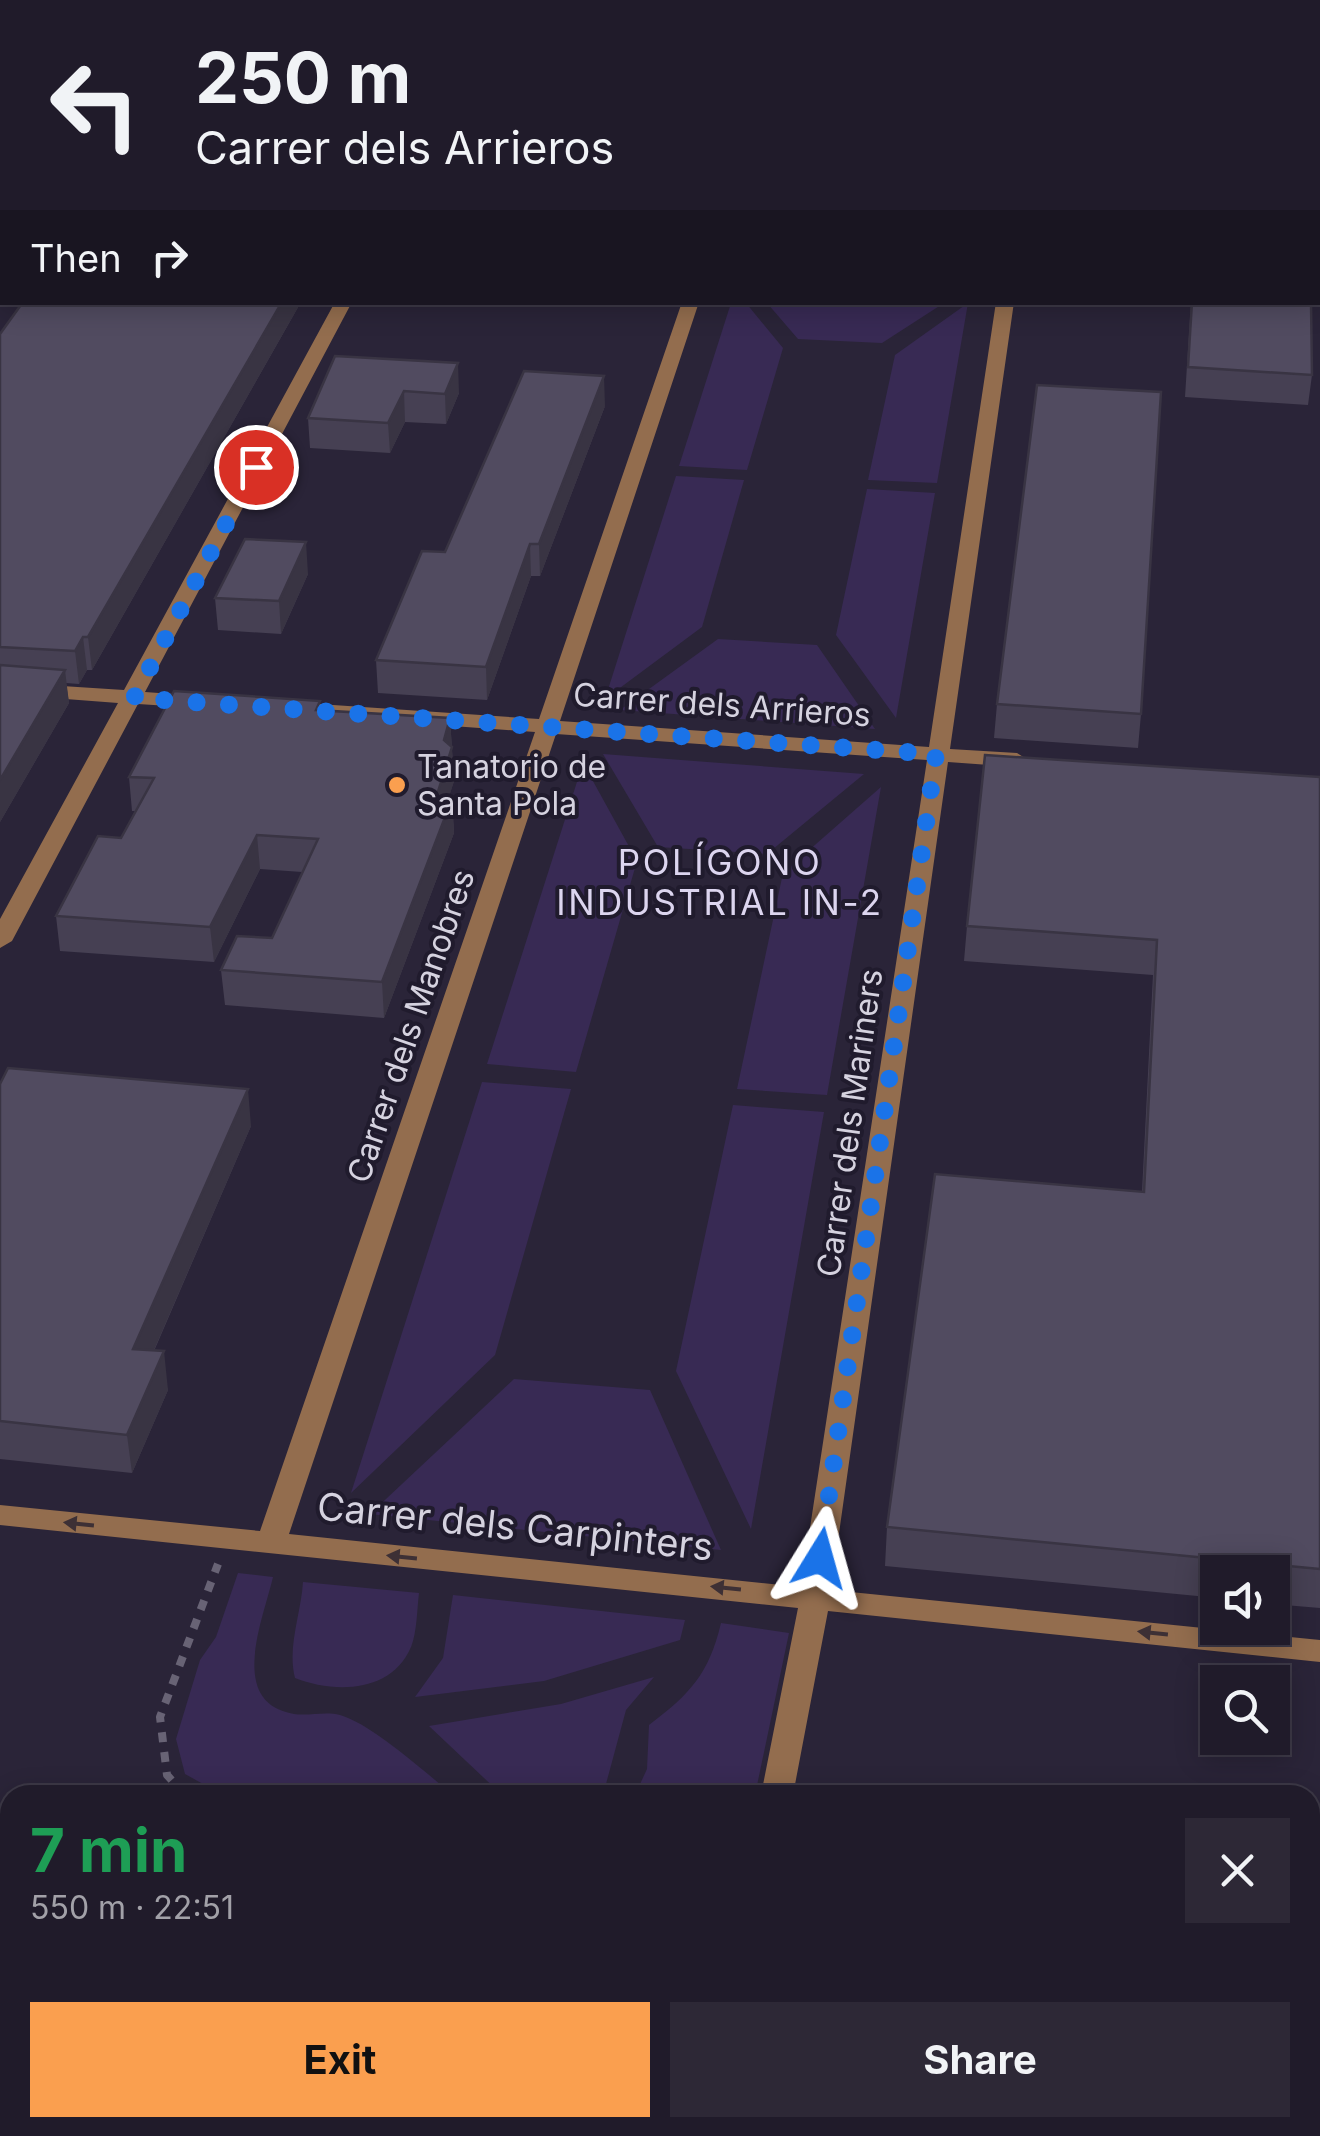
<!DOCTYPE html>
<html lang="en">
<head>
<meta charset="utf-8">
<style>
  body { margin:0; font-family:Inter,sans-serif; background:#2d2836; color:#f1f3f6; height:100vh; display:flex; flex-direction:column; font-size:38px; white-space:nowrap }
  * { box-sizing:border-box; margin:0 }
  p { font-size:32px; color:#a2a1a8 }
  .icon { flex:none; width:55px; height:55px; fill:none; stroke:currentColor; stroke-width:2; stroke-linecap:round; stroke-linejoin:round }
  .map { position:relative; flex:1; overflow:hidden }
  .panel { position:absolute; left:0px; top:1785px; width:1320px; height:352px; display:flex; flex-direction:column; background:#201b2a; border-radius:30px 30px 0 0; box-shadow:0 5px 25px #0003,0 0 0 2px #3d3947 }
  .panel>* { flex:none }
  .guide { position:absolute; left:0px; top:0px; width:1320px; height:305px; box-shadow:0 5px 25px #0003,0 0 0 2px #3d3947; background:#201b2a; color:#f1f3f6; overflow:hidden }
  .fabs { position:absolute; left:1200px; top:1555px; display:grid; gap:20px }
  .fabs a { display:grid; place-items:center; width:90px; height:90px; border-radius:0px; background:#201b2a; box-shadow:0 5px 25px #0003,0 0 0 2px #3d3947; font-size:50px }
  .pin { position:absolute; display:grid; place-items:center; width:85px; height:85px; color:#fff; margin:-42px; border:5px solid #fff; border-radius:50%; box-shadow:0 2px 10px #0007 }
  .me { position:absolute; width:110px; margin:-55px; rotate:8deg; stroke-linejoin:round; filter:drop-shadow(0 0 8px #0008) }
  .turn { display:flex; align-items:center; gap:35px; height:210px; padding:0 30px; font-size:45px }
  .turn .icon { width:130px; height:130px; stroke-width:2.5 }
  .turn b { display:block; font-size:70px; line-height:85px }
  .then { display:flex; align-items:center; height:95px; padding:0 30px; background:#0003; gap:20px; font-size:38px }
  .round { display:grid; place-items:center; flex:none; width:105px; height:105px; border-radius:0px; background:#2d2836 }
  .headline { display:flex; align-items:center; justify-content:space-between; height:170px; padding:0 30px }
  h1 { font-size:60px; font-weight:700; line-height:75px; color:#1e9e55 }
  .primary-button { display:flex; gap:20px; margin-top:auto; padding:20px 30px }
  .primary-button a { flex:1; height:115px; border-radius:0px; background:#fa9f4f; color:#111; font-size:40px; font-weight:700; line-height:115px; text-align:center }
  .primary-button a+a { background:#2d2836; color:#f1f3f6 }
  .map>svg:first-child { display:block }
  .green { fill:#382a54 }
  .lines { fill:none; stroke-linecap:round; stroke-linejoin:round }
  .path { stroke:#686375; stroke-width:8; stroke-dasharray:10 10; stroke-linecap:butt }
  .minor { fill:#936d4e; fill-rule:evenodd }
  .wall { fill:#464053 }
  .shaded-wall { fill:#393443 }
  .building { fill:#514b60; stroke:#393443; stroke-width:2.5 }
  .oneway { fill:#3d3035 }
  .route { stroke:#1a73e8; stroke-width:18; stroke-dasharray:0 32.4 }
  .poi-dot { fill:#fa9f4f; stroke:#201b2d; stroke-width:4 }
  .labels { text-anchor:middle; stroke-width:8; stroke-linejoin:round; paint-order:stroke }
  .street-label { font-size:32px; fill:#d5d2df; stroke:#201b2d }
  .poi-label { font-size:32px; fill:#d5d2df; stroke:#201b2d; text-anchor:start }
  .neighbourhood-label { font-size:35px; letter-spacing:2.5px; fill:#dcd5ef; stroke:#201b2d }
  .near-street-label { font-size:38px; fill:#d5d2df; stroke:#201b2d }
</style>
</head>
<body>
<div class="map">
<svg width="1320" height="2136" viewBox="0 0 1320 2136">
  <rect width="100%" height="100%" fill="#2a2438"/>
  <path class="green" d="M731,303H746L783,348L747,470L679,466Z
    M767,303H944L882,343L798,339Z
    M968,303L937,483L868,480L895,355Z
    M676,476L744,480L702,627L605,699Z
    M867,489L935,493L896,718L836,635Z
    M718,639L817,645L875,729L620,710Z
    M603,754L864,774L767,854L658,847Z
    M583,763L637,861L576,1072L487,1064Z
    M881,787L827,1095L737,1089L783,873Z
    M482,1082L571,1089L495,1355L351,1493Z
    M733,1105L824,1112L751,1529L676,1371Z
    M514,1379L650,1390L721,1550L370,1514Z
    M238,1573L273,1577C263,1620 227,1703 294,1714C309,1716 326,1711 340,1715C372,1724 426,1773 453,1795H223L185,1774L176,1739L200,1660L216,1637Z
    M303,1582L419,1593C417,1609 417,1632 411,1647C391,1694 333,1693 295,1678C287,1647 301,1614 303,1582Z
    M453,1595L685,1620L680,1640L544,1681L415,1697L443,1658Z
    M721,1623L789,1633L755,1795H635L647,1769L649,1725C690,1694 709,1674 721,1623Z
    M654,1677L626,1710L606,1784L593,1795H502L429,1726L561,1704Z"/>
  <g class="lines">
    <path class="path" d="M185,1795L167,1775L160,1717L218,1564"/>
    <path class="minor" d="M81,0H95V2H81Z
      M0,216H2V226H0Z
      M1318,292H1320V302H1318Z
      M335,302H352L145,692L200,696L211,702L200,708L138,704L12,941L0,948V919L118,703L0,694V682L124,690Z
      M682,302H699L560,721L929,747L996,302H1014L950,749L1017,753L1028,760L1017,767L948,762L831,1590L1320,1640V1662L828,1611L793,1795H761L798,1608L0,1525V1505L260,1531L535,732L289,714L278,708L289,702L539,719ZM556,734L927,760L801,1587L289,1534Z
      M956,2128H999L1003,2136H960Z"/>
  </g>
  <path class="wall" d="M301,302L92,670H87L79,684L66,683L69,703L0,822V334Z
    M1191,302L1312,375L1308,405L1185,397Z
    M335,356L459,393L446,424L405,422L390,453L310,448L308,418Z
    M605,406L540,576H531L487,700L378,693L376,660Z
    M308,574L281,634L218,630L215,598Z
    M997,704L1141,714L1138,748L994,738Z
    M321,710L450,718L454,781L448,799H452L454,833L384,1018L225,1005L221,970L272,938L302,872L260,869L214,962L60,951L56,916L121,838L135,811H132L129,777Z
    M1320,777V1608L1272,1604V1572H1218V1598L885,1566L887,1527L1142,1192L1153,975L964,961L967,926Z
    M0,1084L251,1126L154,1351L168,1390L132,1473L0,1459Z"/>
  <path class="shaded-wall" d="M282,302H301L92,670L88,637Z
    M458,363L459,393L446,424L445,394Z
    M604,376L605,406L540,576L539,544Z
    M404,391L405,422L390,453L388,423Z
    M306,542L308,574L281,634L279,601Z
    M530,544L531,576L487,700L486,667Z
    M83,637L87,670L79,684L75,651Z
    M65,670L69,703L0,822V780Z
    M450,718L454,781L438,832L436,798L444,740Z
    M452,799L454,833L384,1018L382,982Z
    M257,835L260,869L214,962L210,927Z
    M248,1089L251,1126L138,1387L133,1349Z
    M164,1351L168,1390L132,1473L127,1435Z"/>
  <path class="building" d="M23,302H282L88,637H83L75,651L0,647V334Z
    M1192,302H1311L1312,375L1188,367Z
    M335,356L458,363L445,394L404,391L388,423L308,418Z
    M524,371L604,376L539,544H530L486,667L376,660L422,551L445,552Z
    M1037,385L1161,392L1141,714L997,704Z
    M245,539L306,542L279,601L215,598Z
    M0,665L65,670L0,780Z
    M174,691L320,701L316,710L450,718L444,740L452,747L436,798L452,799L382,982L221,970L237,936L272,938L318,839L257,835L210,927L56,916L98,836L121,838L154,778L129,777Z
    M985,755L1320,777V1569L887,1527L935,1174L1144,1192L1157,940L967,926Z
    M8,1068L248,1089L133,1349L164,1351L127,1435L0,1421V1084Z"/>
  <defs><path id="oneway-solid" d="M-6-.8H1V-3.2L6.5 0L1 3.2V.8H-6Z" transform="scale(2.5)"/></defs>
  <g class="oneway">
    <use href="#oneway-solid" transform="translate(79 1524) rotate(-174)"/>
    <use href="#oneway-solid" transform="translate(402 1557) rotate(-174)"/>
    <use href="#oneway-solid" transform="translate(726 1588) rotate(-174)"/>
    <use href="#oneway-solid" transform="translate(1153 1633) rotate(-174)"/>
  </g>
  <g class="lines">
    <path class="route" d="M256,467L134,698L936,754L820,1558"/>
  </g>
  <circle class="poi-dot" cx="397" cy="785" r="10"/>
  <g class="labels">
    <g class="street-label">
      <text transform="translate(722 705) rotate(4)" y="11">Carrer dels Arrieros</text>
      <text transform="translate(411 1026) rotate(-71)" y="11">Carrer dels Manobres</text>
      <text transform="translate(850 1123) rotate(-82)" y="11">Carrer dels Mariners</text>
    </g>
    <g class="poi-label">
      <text x="417" y="778">Tanatorio de<tspan x="417" dy="37">Santa Pola</tspan></text>
    </g>
    <g class="neighbourhood-label">
      <text x="720" y="875">POLÍGONO<tspan x="720" dy="40">INDUSTRIAL IN-2</tspan></text>
    </g>
    <g class="near-street-label">
      <text transform="translate(515 1527) rotate(6)" y="13">Carrer dels Carpinters</text>
    </g>
  </g>
</svg>
<div class="fabs">
<a><svg class="icon" aria-label="sound" viewBox="0 0 24 24"><path d="M4 9h4l5-4v14l-5-4H4zM17 9q2 3 0 6"/></svg></a>
<a><svg class="icon" aria-label="search" viewBox="0 0 24 24"><circle cx="10" cy="10" r="6"/><path d="M15 15l6 6"/></svg></a>
</div>
<div class="pin" style="left:256px;top:467px;background:#d93025"><svg class="icon" aria-label="arrive" viewBox="0 0 24 24"><path d="M6 21V4h12l-3 4 3 4H6"/></svg></div>
<svg class="me" style="left:820px;top:1558px" viewBox="-20 -20 40 40"><path d="M0-17L14 15 0 8-14 15z" fill="#1a73e8" stroke="#fff" stroke-width="4"/></svg>
<div class="guide">
<div class="turn"><svg class="icon" aria-label="left" viewBox="0 0 24 24"><path d="M17 20v-9H6M10 6l-5 5 5 5"/></svg><div><b>250 m</b>Carrer dels Arrieros</div></div>
<div class="then">Then<svg class="icon" aria-label="right" viewBox="0 0 24 24"><path d="M7 20v-9h11M14 6l5 5-5 5"/></svg></div>
</div>
<section class="panel">
<div class="headline"><div><h1>7 min</h1><p>550 m · 22:51</p></div><a class="round"><svg class="icon" aria-label="close" viewBox="0 0 24 24"><path d="M6 6l12 12M18 6L6 18"/></svg></a></div>
<div class="primary-button"><a>Exit</a><a>Share</a></div>
</section>
</div>
</body>
</html>
